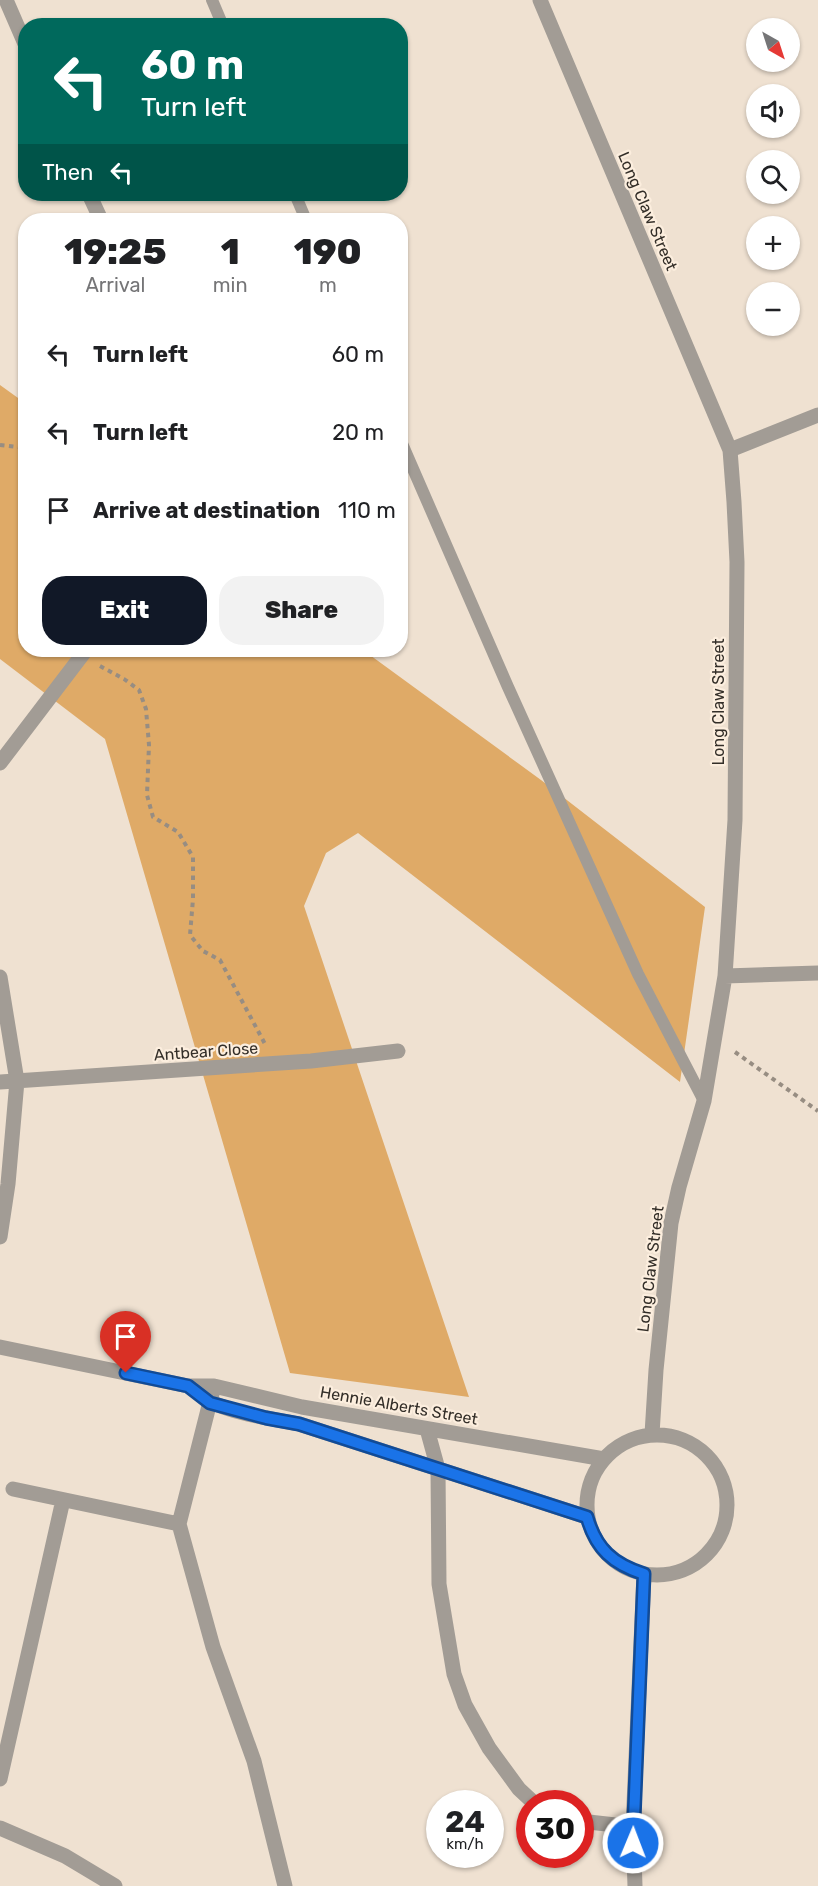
<!DOCTYPE html>
<html lang="en">
<head>
<meta charset="utf-8">
<style>
  body { margin:0; font-family:Rubik,sans-serif; background:#f2f2f2; color:#202124; height:100vh; display:flex; flex-direction:column; font-size:22px; white-space:nowrap }
  * { box-sizing:border-box; margin:0 }
  p { font-size:20px; color:#757577 }
  .icon { flex:none; width:33px; height:33px; fill:none; stroke:currentColor; stroke-width:2; stroke-linecap:round; stroke-linejoin:round }
  .map { position:relative; flex:1; overflow:hidden }
  .details { position:absolute; left:18px; top:213px; width:390px; height:444px; display:flex; flex-direction:column; background:#fff; border-radius:24px; box-shadow:0 2px 4px #0004 }
  .details>* { flex:none }
  .top-card { position:absolute; left:18px; top:18px; width:390px; height:183px; border-radius:24px; box-shadow:0 2px 4px #0004; background:#00695c; color:#fff; overflow:hidden }
  .needle { width:39px; rotate:141deg }
  .buttons { position:absolute; left:746px; top:18px; display:grid; gap:12px }
  .buttons a { display:grid; place-items:center; width:54px; height:54px; border-radius:50%; background:#fff; box-shadow:0 2px 4px #0004; font-size:30px }
  .speed { position:absolute; left:426px; top:1790px; display:flex; gap:12px; font-size:30px; font-weight:700; text-align:center }
  .speed>* { display:grid; place-content:center; width:78px; height:78px; border-radius:50%; background:#fff; box-shadow:0 2px 4px #0004; line-height:1 }
  .speed small { font-size:15px; font-weight:400 }
  .speed .limit { border:9px solid #d22; background:#fff; color:#111 }
  .pin { position:absolute; display:grid; place-items:center; width:51px; height:51px; color:#fff; margin:-62px -26px; border-radius:50% 50% 50% 0; rotate:-45deg; box-shadow:0 0 6px #0007 }
  .pin .icon { rotate:45deg }
  .me { position:absolute; width:66px; margin:-33px; rotate:1deg; stroke-linejoin:round; filter:drop-shadow(0 0 4px #0008) }
  .turn { display:flex; align-items:center; gap:21px; height:126px; padding:0 24px; font-size:27px }
  .turn .icon { width:78px; height:78px; stroke-width:2.5 }
  .turn b { display:block; font-size:42px; line-height:51px }
  .then { display:flex; align-items:center; height:57px; padding:0 24px; background:#0003; gap:12px; font-size:22px }
  .eta { display:flex; justify-content:space-evenly; align-items:center; height:102px; text-align:center }
  .eta b { font-size:36px; font-weight:800; line-height:42px }
  .action { display:flex; gap:12px; margin-top:auto; padding:12px 24px }
  .action a { flex:1; height:69px; border-radius:24px; background:#111827; color:#fff; font-size:24px; font-weight:800; line-height:69px; text-align:center }
  .action a+a { background:#f2f2f2; color:#202124 }
  ul { padding:0; list-style:none }
  li { display:flex; align-items:center; gap:18px; height:78px; padding:0 24px }
  li div { flex:1 }
  li b { display:block; font-size:22px }
  li em { font-style:normal }
  .map>svg:first-child { display:block }
  .green { fill:#dfaa67 }
  .lines { fill:none; stroke-linecap:round; stroke-linejoin:round }
  .path { stroke:#978d82; stroke-width:4; stroke-dasharray:4.5 4.5; stroke-linecap:butt }
  .lane { stroke:#a29c95; stroke-width:12 }
  .street { stroke:#a29c95; stroke-width:15 }
  .route-casing { stroke:#114b97; stroke-width:15 }
  .route { stroke:#1a73e8; stroke-width:10 }
  .labels { text-anchor:middle; stroke-width:4.5; stroke-linejoin:round; paint-order:stroke }
  .street-label { font-size:16px; fill:#332e28; stroke:#fceede }
</style>
</head>
<body>
<div class="map">
<svg width="818" height="1886" viewBox="0 0 818 1886">
  <rect width="100%" height="100%" fill="#efe1d1"/>
  <path class="green" d="M0,385L25,403L26,650H363L541,780L705,907L680,1082L358,833L326,853L304,906L469,1397L290,1373L105,739L0,659Z"/>
  <g class="lines">
    <path class="path" d="M0,445L26,448
      M100,666L124,679L139,690L146,709L149,745L147,795L153,817L178,832L193,857V899L190,935L203,951L220,960L265,1044
      M735,1052L818,1111"/>
    <path class="lane" d="M212,0L223,26
      M295,194L306,220
      M400,439L508,687L638,974L704,1101"/>
    <path class="street" d="M6,0L26,46
      M540,0L730,450L734,502L737,562L735,820L725,976L704,1101L679,1187L671,1223L656,1370L652,1434
      M89,194L101,220
      M730,450L818,415
      M0,763L86,650
      M725,976L818,973
      M0,977L17,1081L8,1184L0,1237
      M0,1082L311,1061L398,1051
      M0,1347L188,1386H214L302,1407L604,1459
      M214,1386L179,1524L213,1647L254,1761L285,1886
      M203,1397C223,1412 273,1419 299,1424L587,1517
      M427,1429L438,1469L439,1584L454,1674L465,1705L489,1748L519,1789L534,1803
      M587 1505a70 70 0 1 1 140 0a70 70 0 1 1-140 0Z
      M13,1489L179,1524
      M0,1779L63,1500
      M580,1821L633,1827
      M0,1828L65,1856L115,1886
      M635,1886L633,1827L644,1574"/>
  </g>
  <g class="lines">
    <defs>
      <path id="route" d="M126,1373L188,1386L210,1403L266,1418L299,1424L587,1517C596,1549 613,1564 644,1574L633,1843"/>
    </defs>
    <use href="#route" class="route-casing"/>
    <use href="#route" class="route"/>
  </g>
  <g class="labels">
    <g class="street-label">
      <text transform="translate(648 211) rotate(67)" y="6">Long Claw Street</text>
      <text transform="translate(718 702) rotate(-90)" y="6">Long Claw Street</text>
      <text transform="translate(206 1051) rotate(-4)" y="6">Antbear Close</text>
      <text transform="translate(650 1269) rotate(-83)" y="6">Long Claw Street</text>
      <text transform="translate(399 1405) rotate(10)" y="6">Hennie Alberts Street</text>
    </g>
  </g>
</svg>
<div class="buttons">
<a><svg class="needle" viewBox="-14 -14 28 28"><path d="M0-13l5 13h-10z" fill="#e53935"/><path d="M0 13l5-13h-10z" fill="#757577"/></svg></a>
<a><svg class="icon" aria-label="sound" viewBox="0 0 24 24"><path d="M4 9h4l5-4v14l-5-4H4zM17 9q2 3 0 6"/></svg></a>
<a><svg class="icon" aria-label="search" viewBox="0 0 24 24"><circle cx="10" cy="10" r="6"/><path d="M15 15l6 6"/></svg></a>
<a>+</a>
<a>−</a>
</div>
<div class="speed"><div>24<small>km/h</small></div><div class="limit">30</div></div>
<div class="pin" style="left:126px;top:1373px;background:#d93025"><svg class="icon" aria-label="arrive" viewBox="0 0 24 24"><path d="M6 21V4h12l-3 4 3 4H6"/></svg></div>
<svg class="me" style="left:633px;top:1843px" viewBox="-20 -20 40 40"><circle r="17" fill="#1a73e8" stroke="#fff" stroke-width="3"/><path d="M0-11L8 9 0 5-8 9z" fill="#fff"/></svg>
<div class="top-card">
<div class="turn"><svg class="icon" aria-label="left" viewBox="0 0 24 24"><path d="M17 20v-9H6M10 6l-5 5 5 5"/></svg><div><b>60 m</b>Turn left</div></div>
<div class="then">Then<svg class="icon" aria-label="left" viewBox="0 0 24 24"><path d="M17 20v-9H6M10 6l-5 5 5 5"/></svg></div>
</div>
<section class="details">
<div class="eta">
<div><b>19:25</b><p>Arrival</p></div>
<div><b>1</b><p>min</p></div>
<div><b>190</b><p>m</p></div>
</div>
<ul>
<li><svg class="icon" aria-label="left" viewBox="0 0 24 24"><path d="M17 20v-9H6M10 6l-5 5 5 5"/></svg><div><b>Turn left</b></div><em>60 m</em></li>
<li><svg class="icon" aria-label="left" viewBox="0 0 24 24"><path d="M17 20v-9H6M10 6l-5 5 5 5"/></svg><div><b>Turn left</b></div><em>20 m</em></li>
<li><svg class="icon" aria-label="arrive" viewBox="0 0 24 24"><path d="M6 21V4h12l-3 4 3 4H6"/></svg><div><b>Arrive at destination</b></div><em>110 m</em></li>
</ul>
<div class="action"><a>Exit</a><a>Share</a></div>
</section>
</div>
</body>
</html>
